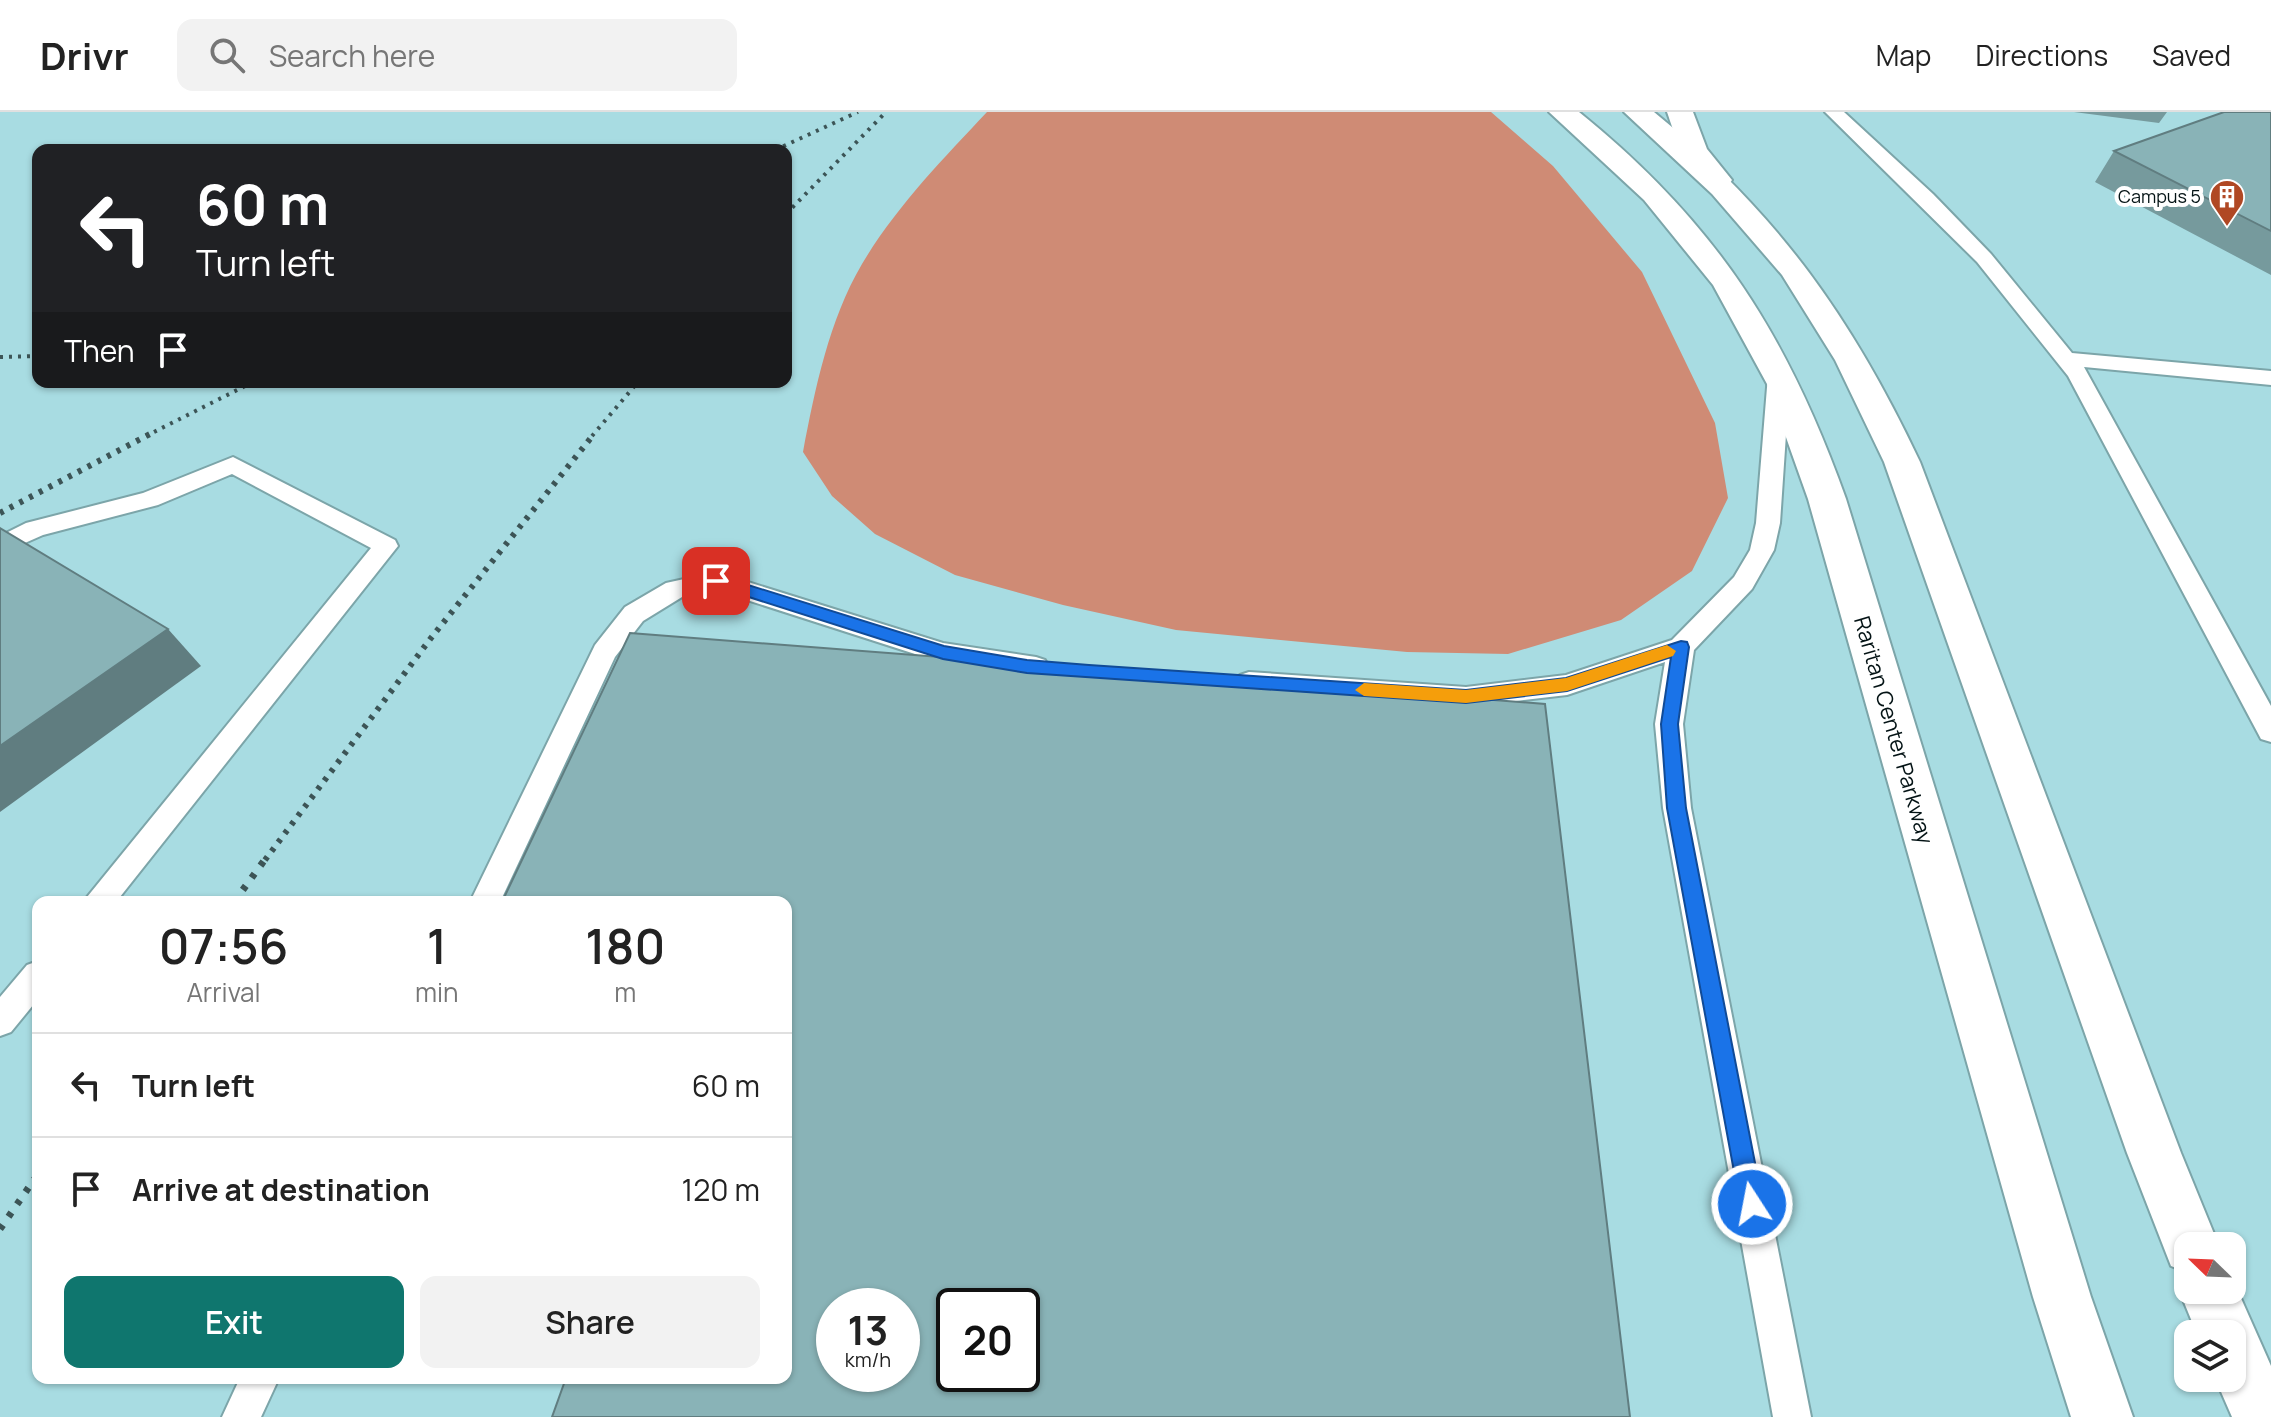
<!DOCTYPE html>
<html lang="en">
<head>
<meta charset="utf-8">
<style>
  body { margin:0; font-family:Manrope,sans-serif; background:#f2f2f2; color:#222; height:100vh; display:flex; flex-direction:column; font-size:30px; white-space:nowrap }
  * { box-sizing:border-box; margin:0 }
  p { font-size:26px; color:#767676 }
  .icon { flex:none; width:44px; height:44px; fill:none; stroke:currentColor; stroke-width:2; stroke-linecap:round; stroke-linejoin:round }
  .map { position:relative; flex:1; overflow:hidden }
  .drawer { position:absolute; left:32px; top:784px; width:760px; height:488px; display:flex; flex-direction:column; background:#fff; border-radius:16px; box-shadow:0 2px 6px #0004 }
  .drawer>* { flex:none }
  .hud { position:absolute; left:32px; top:32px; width:760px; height:244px; border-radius:16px; box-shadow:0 2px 6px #0004; background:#202124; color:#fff; overflow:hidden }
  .needle { width:52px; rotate:293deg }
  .tools { position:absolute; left:2174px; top:1120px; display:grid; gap:16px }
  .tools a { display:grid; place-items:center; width:72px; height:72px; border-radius:16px; background:#fff; box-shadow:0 2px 6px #0004; font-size:40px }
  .speed { position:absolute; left:816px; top:1176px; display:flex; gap:16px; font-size:40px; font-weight:700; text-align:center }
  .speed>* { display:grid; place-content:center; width:104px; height:104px; border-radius:50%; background:#fff; box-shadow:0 2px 6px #0004; line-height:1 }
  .speed small { font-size:20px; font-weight:400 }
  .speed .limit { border:4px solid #111; border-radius:12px; background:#fff; color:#111 }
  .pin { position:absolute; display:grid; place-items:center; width:68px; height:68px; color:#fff; margin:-34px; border-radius:16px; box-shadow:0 4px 12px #0006 }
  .me { position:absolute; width:88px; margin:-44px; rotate:349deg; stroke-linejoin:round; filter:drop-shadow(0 0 6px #0008) }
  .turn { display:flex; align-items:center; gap:28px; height:168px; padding:0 32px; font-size:36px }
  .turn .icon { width:104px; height:104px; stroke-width:2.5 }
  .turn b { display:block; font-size:56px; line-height:68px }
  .then { display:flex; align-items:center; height:76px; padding:0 32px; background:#0003; gap:16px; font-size:30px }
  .eta { display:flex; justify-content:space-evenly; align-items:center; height:136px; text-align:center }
  .eta b { font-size:48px; font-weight:600; line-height:56px }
  .primary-button { display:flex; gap:16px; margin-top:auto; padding:16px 32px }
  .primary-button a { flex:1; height:92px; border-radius:16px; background:#0f766e; color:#fff; font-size:32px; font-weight:600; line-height:92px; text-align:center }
  .primary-button a+a { background:#f2f2f2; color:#222 }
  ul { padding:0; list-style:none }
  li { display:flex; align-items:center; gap:24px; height:104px; padding:0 32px; border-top:2px solid #e0e0e0 }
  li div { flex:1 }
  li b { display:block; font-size:30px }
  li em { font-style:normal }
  header { display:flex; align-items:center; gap:48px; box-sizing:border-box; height:112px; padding:0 40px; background:#fff; border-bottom:2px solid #e0e0e0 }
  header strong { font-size:38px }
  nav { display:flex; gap:44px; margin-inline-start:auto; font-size:28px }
  .search { width:560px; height:72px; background:#f2f2f2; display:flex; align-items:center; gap:20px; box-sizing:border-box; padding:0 28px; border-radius:16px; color:#767676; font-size:30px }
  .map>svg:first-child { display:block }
  .built { fill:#a8dce2; fill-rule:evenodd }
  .forest { fill:#cf8b75 }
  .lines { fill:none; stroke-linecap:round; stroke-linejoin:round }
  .service-casing { stroke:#7ca5a9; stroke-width:4 }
  .minor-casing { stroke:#7ca5a9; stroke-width:4 }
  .tertiary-casing { stroke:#7ca5a9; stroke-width:4 }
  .service { fill:#fff; fill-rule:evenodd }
  .minor { fill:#fff; fill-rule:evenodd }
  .tertiary { fill:#fff; fill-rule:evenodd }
  .rail-far2 { stroke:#3c5456; stroke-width:4; stroke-dasharray:3 6; stroke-linecap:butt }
  .rail-far1 { stroke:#3c5456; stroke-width:6; stroke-dasharray:4 7; stroke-linecap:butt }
  .rail { stroke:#3c5456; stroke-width:7; stroke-dasharray:5 10; stroke-linecap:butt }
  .wall { fill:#769a9d }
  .shaded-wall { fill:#607d80 }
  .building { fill:#89b3b7; stroke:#607d80; stroke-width:2; fill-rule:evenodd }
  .route { fill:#1a73e8; stroke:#114b97; stroke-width:2 }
  .slow { fill:#f59e0b }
  .labels { text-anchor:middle; stroke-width:8; stroke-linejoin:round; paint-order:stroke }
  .far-poi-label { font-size:18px; fill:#041315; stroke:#fff; text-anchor:end }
  .street-label { font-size:22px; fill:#041315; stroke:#fff }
</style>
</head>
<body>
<header>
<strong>Drivr</strong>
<div class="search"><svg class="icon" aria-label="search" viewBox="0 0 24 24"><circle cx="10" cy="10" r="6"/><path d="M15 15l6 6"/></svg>Search here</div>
<nav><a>Map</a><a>Directions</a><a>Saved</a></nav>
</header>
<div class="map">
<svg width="2271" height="1305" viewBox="0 0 2271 1305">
  <rect width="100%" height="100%" fill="#bee9ed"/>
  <path class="built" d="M0,0H2271V1305H0ZM38,38H786V270H38ZM38,790H786V1266H38ZM2188,1134H2232V1178H2188ZM834,1194H902V1262H834ZM954,1194H1022V1262H954ZM2188,1222H2232V1266H2188Z"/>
  <path class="forest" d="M987,0H1491L1553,54L1642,160L1715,311L1728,386L1692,459L1621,508L1508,542L1407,540L1176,518L1063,493L955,463L875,422L832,384L803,340C815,277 829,208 862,152C896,95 942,48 987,0Z"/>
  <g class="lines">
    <defs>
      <path id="service" d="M1825,0H1844L1933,82L1991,142L2072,241L2271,259V273L2084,255L2271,594V630L2261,627L2068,264L1977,150Z
        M1779,256L1790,263L1780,411L1774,438L1752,477L1694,538L1683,612L1691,696L1811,1305H1773L1663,696L1655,612L1665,550L1567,583L1466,595L1249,580L1240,577L1236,570L1240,563L1249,560L1466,575L1566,563L1672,528L1734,465L1750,438L1756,411L1768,263Z
        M233,345L395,428L398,434L116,790H83L371,436L232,362L158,393L43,423L0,442V424L26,411L143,381Z
        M716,460L943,531L1036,545L1045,548L1049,555L1045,562L1036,565L943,551L716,478L682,485L643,509L615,545L500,790H470L595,533L625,495L666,471Z
        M38,849V887L11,920L0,924V885L27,853Z
        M240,1266H279L261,1305H222Z"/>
      <path id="minor" d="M1667,0H1693L1707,37L1732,68L1728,74C1693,83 1676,26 1667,0Z"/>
      <path id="tertiary" d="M1549,0H1579C1716,111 1787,222 1846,387L2091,1185L2133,1305H2071L2033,1185L1808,387L1767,272L1713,173L1644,88Z
        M1624,0H1654C1778,102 1852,206 1920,350L2181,1041L2219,1134H2188V1178H2232V1166L2271,1254V1305H2232L2215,1266H2232V1222H2197L2179,1178L2186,1160L2171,1154L2127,1041L1884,350L1835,248L1782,163L1712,82Z"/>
    </defs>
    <use href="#service" class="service-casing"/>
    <use href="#minor" class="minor-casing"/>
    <use href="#tertiary" class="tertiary-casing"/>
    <use href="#service" class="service"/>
    <use href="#minor" class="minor"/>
    <use href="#tertiary" class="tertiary"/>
    <path class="rail-far2" d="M775,38L858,0
      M786,102L886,0
      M0,245L38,244
      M146,324L253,270
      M592,324L638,270"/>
    <path class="rail-far1" d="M0,401L150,322
      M265,748L431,526L594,322"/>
    <path class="rail" d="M234,790L266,746
      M0,1117L38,1062"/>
  </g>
  <path class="wall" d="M2074,0H2167L2159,11Z
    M2271,0V163L2095,70L2114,39Z"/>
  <path class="shaded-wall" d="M168,517L201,554L0,700V634Z"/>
  <path class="building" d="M2224,0H2271V119L2114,39Z
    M0,416L168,517L0,634Z
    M630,521L1545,592L1630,1305H552L566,1266H786V790H502ZM834,1194H902V1262H834ZM954,1194H1022V1262H954Z"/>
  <path class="route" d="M716,463L944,534L1027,548L1089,553L1466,578L1566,566L1681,529L1687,530L1689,535L1678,612L1686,696L1763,1092L1760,1100L1752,1103L1743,1100L1740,1092L1667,696L1661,612L1671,545L1567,579L1466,591L1027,561L943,547L711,473L708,469Z"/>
  <path class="slow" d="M1667,533L1676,539L1673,544L1567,579L1466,591L1364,584L1355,578L1364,571L1466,578L1566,566Z"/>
  <defs>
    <symbol id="building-pin" viewBox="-11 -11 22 30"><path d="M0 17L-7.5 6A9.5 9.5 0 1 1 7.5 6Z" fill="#b04824" stroke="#fff"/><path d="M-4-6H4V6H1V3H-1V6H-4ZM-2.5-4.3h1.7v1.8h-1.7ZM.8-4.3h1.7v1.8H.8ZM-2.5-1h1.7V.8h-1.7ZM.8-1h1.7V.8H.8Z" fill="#fff"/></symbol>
  </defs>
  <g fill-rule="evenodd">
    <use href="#building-pin" x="2207" y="65" width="40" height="54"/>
  </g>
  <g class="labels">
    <g class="far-poi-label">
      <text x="2201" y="91">Campus 5</text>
    </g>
    <g class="street-label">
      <text transform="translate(1894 618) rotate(74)" y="8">Raritan Center Parkway</text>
    </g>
  </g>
</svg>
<div class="tools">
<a><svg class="needle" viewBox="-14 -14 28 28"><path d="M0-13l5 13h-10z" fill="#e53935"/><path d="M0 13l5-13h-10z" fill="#767676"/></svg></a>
<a><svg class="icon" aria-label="layers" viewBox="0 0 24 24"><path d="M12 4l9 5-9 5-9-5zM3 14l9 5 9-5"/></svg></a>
</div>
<div class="speed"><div>13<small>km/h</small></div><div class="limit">20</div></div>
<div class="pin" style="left:716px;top:469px;background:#d93025"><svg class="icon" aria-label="arrive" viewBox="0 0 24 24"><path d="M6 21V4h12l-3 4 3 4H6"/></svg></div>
<svg class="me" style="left:1752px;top:1092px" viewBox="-20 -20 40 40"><circle r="17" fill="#1a73e8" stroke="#fff" stroke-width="3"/><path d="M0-11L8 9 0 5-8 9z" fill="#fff"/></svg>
<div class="hud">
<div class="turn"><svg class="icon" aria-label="left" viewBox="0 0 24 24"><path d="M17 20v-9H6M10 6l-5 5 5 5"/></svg><div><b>60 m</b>Turn left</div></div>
<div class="then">Then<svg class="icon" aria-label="arrive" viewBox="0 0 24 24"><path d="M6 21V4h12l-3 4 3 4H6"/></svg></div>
</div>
<section class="drawer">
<div class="eta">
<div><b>07:56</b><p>Arrival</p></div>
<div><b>1</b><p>min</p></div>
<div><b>180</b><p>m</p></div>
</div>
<ul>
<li><svg class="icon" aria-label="left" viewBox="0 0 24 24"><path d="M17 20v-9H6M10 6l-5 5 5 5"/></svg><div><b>Turn left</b></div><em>60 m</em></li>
<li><svg class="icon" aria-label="arrive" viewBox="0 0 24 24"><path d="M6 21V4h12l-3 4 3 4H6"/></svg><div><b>Arrive at destination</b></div><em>120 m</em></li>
</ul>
<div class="primary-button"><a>Exit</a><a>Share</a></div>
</section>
</div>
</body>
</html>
